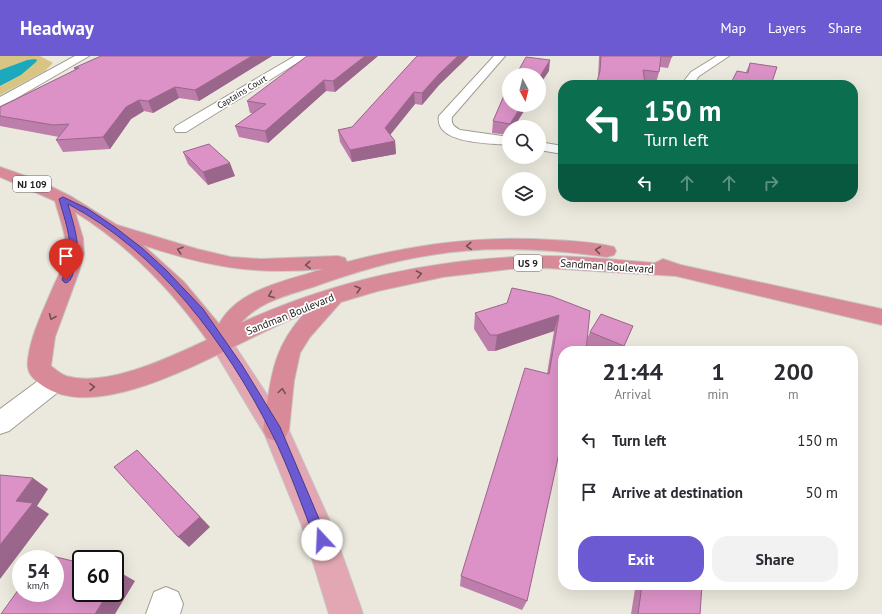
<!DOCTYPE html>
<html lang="en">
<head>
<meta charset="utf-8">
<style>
  body { margin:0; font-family:"PT Sans",sans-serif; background:#f2f2f3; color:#2b2b33; height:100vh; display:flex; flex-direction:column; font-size:15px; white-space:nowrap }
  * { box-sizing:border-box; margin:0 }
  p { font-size:13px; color:#7c7c81 }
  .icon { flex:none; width:22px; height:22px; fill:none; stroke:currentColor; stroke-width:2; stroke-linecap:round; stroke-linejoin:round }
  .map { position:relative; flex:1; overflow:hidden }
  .side { position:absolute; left:558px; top:290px; width:300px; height:244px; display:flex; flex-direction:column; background:#fff; border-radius:16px; box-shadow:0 4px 16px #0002 }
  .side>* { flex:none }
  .banner { position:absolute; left:558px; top:24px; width:300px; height:122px; border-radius:16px; box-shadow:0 4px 16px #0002; background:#0b6e4f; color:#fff; overflow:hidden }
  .needle { width:26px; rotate:173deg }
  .buttons { position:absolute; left:502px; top:12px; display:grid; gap:8px }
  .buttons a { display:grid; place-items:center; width:44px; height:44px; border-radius:50%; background:#fff; box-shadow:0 4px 16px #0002; font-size:20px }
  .speed { position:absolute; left:12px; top:494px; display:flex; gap:8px; font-size:20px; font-weight:700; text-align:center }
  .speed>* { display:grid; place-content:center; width:52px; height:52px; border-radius:50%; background:#fff; box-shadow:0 4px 16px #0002; line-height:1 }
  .speed small { font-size:10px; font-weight:400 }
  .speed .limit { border:2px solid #111; border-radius:6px; background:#fff; color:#111 }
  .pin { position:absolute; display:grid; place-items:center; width:34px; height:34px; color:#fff; margin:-41px -17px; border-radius:50% 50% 50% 0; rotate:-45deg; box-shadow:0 0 4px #0007 }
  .pin .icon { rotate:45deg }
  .me { position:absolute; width:44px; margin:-22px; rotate:340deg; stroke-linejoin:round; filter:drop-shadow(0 0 3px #0008) }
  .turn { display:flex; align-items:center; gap:14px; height:84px; padding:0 20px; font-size:18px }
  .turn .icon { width:52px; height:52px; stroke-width:2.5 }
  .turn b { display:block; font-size:28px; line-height:34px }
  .lanes { display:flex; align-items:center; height:38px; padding:0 20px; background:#0003; justify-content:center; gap:20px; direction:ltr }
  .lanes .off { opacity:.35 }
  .eta { display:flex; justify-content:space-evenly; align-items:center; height:68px; text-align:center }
  .eta b { font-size:24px; font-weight:700; line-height:28px }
  .cta { display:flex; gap:8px; margin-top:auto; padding:8px 20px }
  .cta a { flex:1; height:46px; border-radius:16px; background:#6c5ad3; color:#fff; font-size:16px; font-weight:700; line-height:46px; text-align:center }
  .cta a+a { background:#f2f2f3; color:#2b2b33 }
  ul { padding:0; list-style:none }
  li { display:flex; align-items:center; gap:12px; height:52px; padding:0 20px }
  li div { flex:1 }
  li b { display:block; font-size:15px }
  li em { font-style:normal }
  header { display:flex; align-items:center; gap:24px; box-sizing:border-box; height:56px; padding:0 20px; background:#6c5ad3; color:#fff }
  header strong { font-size:19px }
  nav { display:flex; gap:22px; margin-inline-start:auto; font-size:14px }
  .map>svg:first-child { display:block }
  .green { fill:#d8c584 }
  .water { fill:#1ba9bb }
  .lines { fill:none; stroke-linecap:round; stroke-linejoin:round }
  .minor-casing { stroke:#a09d93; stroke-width:2 }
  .primary-casing { stroke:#c6c5c4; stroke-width:2 }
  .trunk-casing { stroke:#c6c5c4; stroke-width:2 }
  .minor { fill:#fff; fill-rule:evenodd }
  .primary { fill:#e2a7b2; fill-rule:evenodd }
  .trunk { fill:#d88a98; fill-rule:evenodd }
  .wall { fill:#bd7eab }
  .shaded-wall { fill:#9a668b }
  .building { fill:#dc92c7; stroke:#9a668b }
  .oneway { stroke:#745054 }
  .route { fill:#6c5ad3; stroke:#463a89 }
  .labels { text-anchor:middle; stroke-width:3.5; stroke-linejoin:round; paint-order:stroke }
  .far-street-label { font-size:9px; fill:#22211d; stroke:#fff }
  .shield { fill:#fff; stroke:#646461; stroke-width:1 }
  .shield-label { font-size:10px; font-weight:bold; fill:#22211d }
  .street-label { font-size:11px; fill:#22211d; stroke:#fff }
</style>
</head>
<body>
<header>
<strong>Headway</strong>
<nav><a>Map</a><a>Layers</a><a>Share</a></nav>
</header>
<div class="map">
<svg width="882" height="558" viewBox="0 0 882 558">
  <rect width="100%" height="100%" fill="#ebe8dd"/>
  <path class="green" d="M0,0H40L53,7L45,15L0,39V30L21,19L37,4H27L0,14Z"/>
  <path class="water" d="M35,3L37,4L36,6L21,19L0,30V14L27,4Z"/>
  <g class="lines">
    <defs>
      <path id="minor" d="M75,0H89L15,43L0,50V41Z
        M295,0H308L186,76H176L174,73L176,70Z
        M494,0H505L452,61C451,68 453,70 460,74L509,81V89C490,87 434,88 439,60Z
        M717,0H729L699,20L693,29H681L691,16Z
        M539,86L563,90V98L539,94Z
        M54,316L62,319L66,326L62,333L9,375L0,378V353L46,319Z
        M166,531L178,536L183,548L180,558H146L154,536Z"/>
      <path id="primary" d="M221,279L229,281L285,366L332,470L363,558H329L302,470L265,379L210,287L213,281Z"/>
      <path id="trunk" d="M0,111L40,125L72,141L117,169L197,193L231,201L261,203L338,200L345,202L347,206C415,188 482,179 553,184C573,185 594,186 614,191L616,195L614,199L607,201C549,193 489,189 431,199C391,205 352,217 313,231C288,239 258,246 241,267C335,223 443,201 546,200C583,200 619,204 655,207L663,203L681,209L882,253V269L676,220L546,212L511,213L443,221L378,235L341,246L310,281L300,297L294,325L289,374L285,382L276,385L267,382L263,374C271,327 270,295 304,258C241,281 106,373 43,330C32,322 26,317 28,303C31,278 44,253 54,229C59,219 65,207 66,195C67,179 59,161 55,145L0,121ZM75,156C128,189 171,233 207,284C170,301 107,332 66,320C61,318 55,313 51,310L55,281L79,216L84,198L83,182ZM143,189C209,211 253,219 323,213C287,225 239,232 219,268L184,226Z"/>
    </defs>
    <use href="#minor" class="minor-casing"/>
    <use href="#primary" class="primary-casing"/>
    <use href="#trunk" class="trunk-casing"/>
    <use href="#minor" class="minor"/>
    <use href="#primary" class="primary"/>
    <use href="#trunk" class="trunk"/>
  </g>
  <path class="wall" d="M101,0H272L199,45L179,42L153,57L144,55L131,63L110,93L63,96L56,84L59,81L0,70V51L75,14L74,12Z
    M378,0L335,36L326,35L268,87L239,81L235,70L253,57H250L247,45Z
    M417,0H469L439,29L422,49L415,48L390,79L395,85L396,98L352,106L340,86L338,74L352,71Z
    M599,0H672L668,12L660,11L659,16L656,27L645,26L644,29H596L598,23Z
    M750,7L771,29L746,16Z
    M509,28L514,71H509V79L492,77L493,65Z
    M183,96L235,120L208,129L188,108Z
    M551,240L587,283L590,276L633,270L622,295H598L587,290L563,295V393L560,392L527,545L522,554L460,530L461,520L547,318L554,275L495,295H488L474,273L475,257Z
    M639,529H702L700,558H631L635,533Z"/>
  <path class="shaded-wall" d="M252,0H272L199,45L195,34Z
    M365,0H378L335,36L333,25Z
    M458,0H469L439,29L422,49V37L439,18Z
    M550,4L549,15L539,30V22Z
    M324,24L326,35L268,87L265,75Z
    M175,31L179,42L153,57L148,45Z
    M414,36L415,48L386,84L385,72Z
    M139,44L144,55L131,63L110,93L103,81L126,51Z
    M522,49H528L514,71H510V68Z
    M395,85L396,98L352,106L350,94Z
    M230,107L235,120L208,129L203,116Z
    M658,141H674L656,145Z
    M559,259L554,275L495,295L497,279Z
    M137,394L210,471L189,491L178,481Z
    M33,422L48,433L37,450L49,458L0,523V489L16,445Z
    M121,517L135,525L115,558H95L108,537H115V526Z"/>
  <path class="building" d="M101,0H252L195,34L175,31L148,45L139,44L126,51L103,81L56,84L69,68L53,69L0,60V51L79,12H74Z
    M307,0H365L333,25L324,24L265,75L235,70L266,48L247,45Z
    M417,0H458L439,18L422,37L414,36L385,72L395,85L350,94L338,74L352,71Z
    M601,0H672V1L661,0L659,16L643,14L645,27L632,26V29H596L600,15Z
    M526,1L550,4L539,22V19H516Z
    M750,7L777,11L771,29H730L737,15L748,17Z
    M509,28V49H522L510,68L493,65Z
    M209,88L230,107L203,116L183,96Z
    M512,232L551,240L590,255L586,295H563V379L527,545L461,520L525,312L549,318L559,259L497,279H490L475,257L507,247Z
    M601,258L633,270L624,290L590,276Z
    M137,394L200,461L178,481L114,411Z
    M0,419L33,422L16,445L33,447L0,489Z
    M44,498L81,507V537H108L95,558H1L21,530V537H55V503H41Z
    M115,515L121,517L115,526Z
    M642,529H702L700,558H638Z"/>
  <defs><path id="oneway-chevron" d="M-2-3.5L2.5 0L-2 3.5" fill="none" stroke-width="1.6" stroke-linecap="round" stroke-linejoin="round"/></defs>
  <g class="oneway">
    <use href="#oneway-chevron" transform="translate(469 190) rotate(178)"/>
    <use href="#oneway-chevron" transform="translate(180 194) rotate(-162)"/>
    <use href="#oneway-chevron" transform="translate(598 194) rotate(-173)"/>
    <use href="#oneway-chevron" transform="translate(308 209) rotate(176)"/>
    <use href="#oneway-chevron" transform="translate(419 218) rotate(-11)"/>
    <use href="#oneway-chevron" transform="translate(358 233) rotate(-16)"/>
    <use href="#oneway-chevron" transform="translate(271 239) rotate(158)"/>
    <use href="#oneway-chevron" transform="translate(52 261) rotate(112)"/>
    <use href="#oneway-chevron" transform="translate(92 331) rotate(-1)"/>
    <use href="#oneway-chevron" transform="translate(282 335) rotate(-82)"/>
  </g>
  <path class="route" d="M63,141L88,153L116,172L142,192L166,214L203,253L242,309L280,371L328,484L326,488L322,490L317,488C302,451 289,411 271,376C226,287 158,195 68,148C74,171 83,193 73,217C72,221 71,225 66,227L64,226L62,224C76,191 68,175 59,143Z"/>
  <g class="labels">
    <g class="far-street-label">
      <text transform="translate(242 36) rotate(-31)" y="3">Captains Court</text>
    </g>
    <g class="shield">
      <rect x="13" y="120" width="38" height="16" rx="3"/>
      <rect x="514" y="199" width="28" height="16" rx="3"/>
    </g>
    <g class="shield-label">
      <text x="32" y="132">NJ 109</text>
      <text x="528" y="211">US 9</text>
    </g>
    <g class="street-label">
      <text transform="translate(607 210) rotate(4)" y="4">Sandman Boulevard</text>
      <text transform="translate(290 258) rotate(-22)" y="4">Sandman Boulevard</text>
    </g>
  </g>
</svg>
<div class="buttons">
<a><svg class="needle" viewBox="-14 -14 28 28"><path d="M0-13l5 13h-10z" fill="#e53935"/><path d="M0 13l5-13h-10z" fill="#7c7c81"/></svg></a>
<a><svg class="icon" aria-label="search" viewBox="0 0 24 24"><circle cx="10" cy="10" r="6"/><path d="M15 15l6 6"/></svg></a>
<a><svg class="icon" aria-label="layers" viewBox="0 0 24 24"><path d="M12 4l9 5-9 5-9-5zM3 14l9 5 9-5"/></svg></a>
</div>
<div class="speed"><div>54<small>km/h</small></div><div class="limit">60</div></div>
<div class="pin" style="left:66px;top:224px;background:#d93025"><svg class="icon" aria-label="arrive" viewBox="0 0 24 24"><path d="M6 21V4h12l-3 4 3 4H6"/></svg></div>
<svg class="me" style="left:322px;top:484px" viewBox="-20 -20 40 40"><circle r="19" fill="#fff"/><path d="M0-13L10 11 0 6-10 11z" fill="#6c5ad3"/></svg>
<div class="banner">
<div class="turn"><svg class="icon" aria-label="left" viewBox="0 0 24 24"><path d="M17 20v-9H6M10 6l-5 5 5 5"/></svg><div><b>150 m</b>Turn left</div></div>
<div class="lanes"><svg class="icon" aria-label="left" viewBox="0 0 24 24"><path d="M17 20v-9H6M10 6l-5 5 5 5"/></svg><svg class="icon off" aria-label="ahead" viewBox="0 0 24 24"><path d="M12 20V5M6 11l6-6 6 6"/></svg><svg class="icon off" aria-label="ahead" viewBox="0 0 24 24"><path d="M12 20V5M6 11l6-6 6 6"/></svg><svg class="icon off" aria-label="right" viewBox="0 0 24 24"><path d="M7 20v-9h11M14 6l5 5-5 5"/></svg></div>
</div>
<section class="side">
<div class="eta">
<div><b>21:44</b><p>Arrival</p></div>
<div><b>1</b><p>min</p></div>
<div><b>200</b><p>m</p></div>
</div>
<ul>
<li><svg class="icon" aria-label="left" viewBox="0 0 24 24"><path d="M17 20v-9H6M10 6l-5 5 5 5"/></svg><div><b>Turn left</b></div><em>150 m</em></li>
<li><svg class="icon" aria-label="arrive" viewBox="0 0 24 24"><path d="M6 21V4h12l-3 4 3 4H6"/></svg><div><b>Arrive at destination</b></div><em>50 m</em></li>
</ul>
<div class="cta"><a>Exit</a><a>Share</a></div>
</section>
</div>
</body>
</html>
